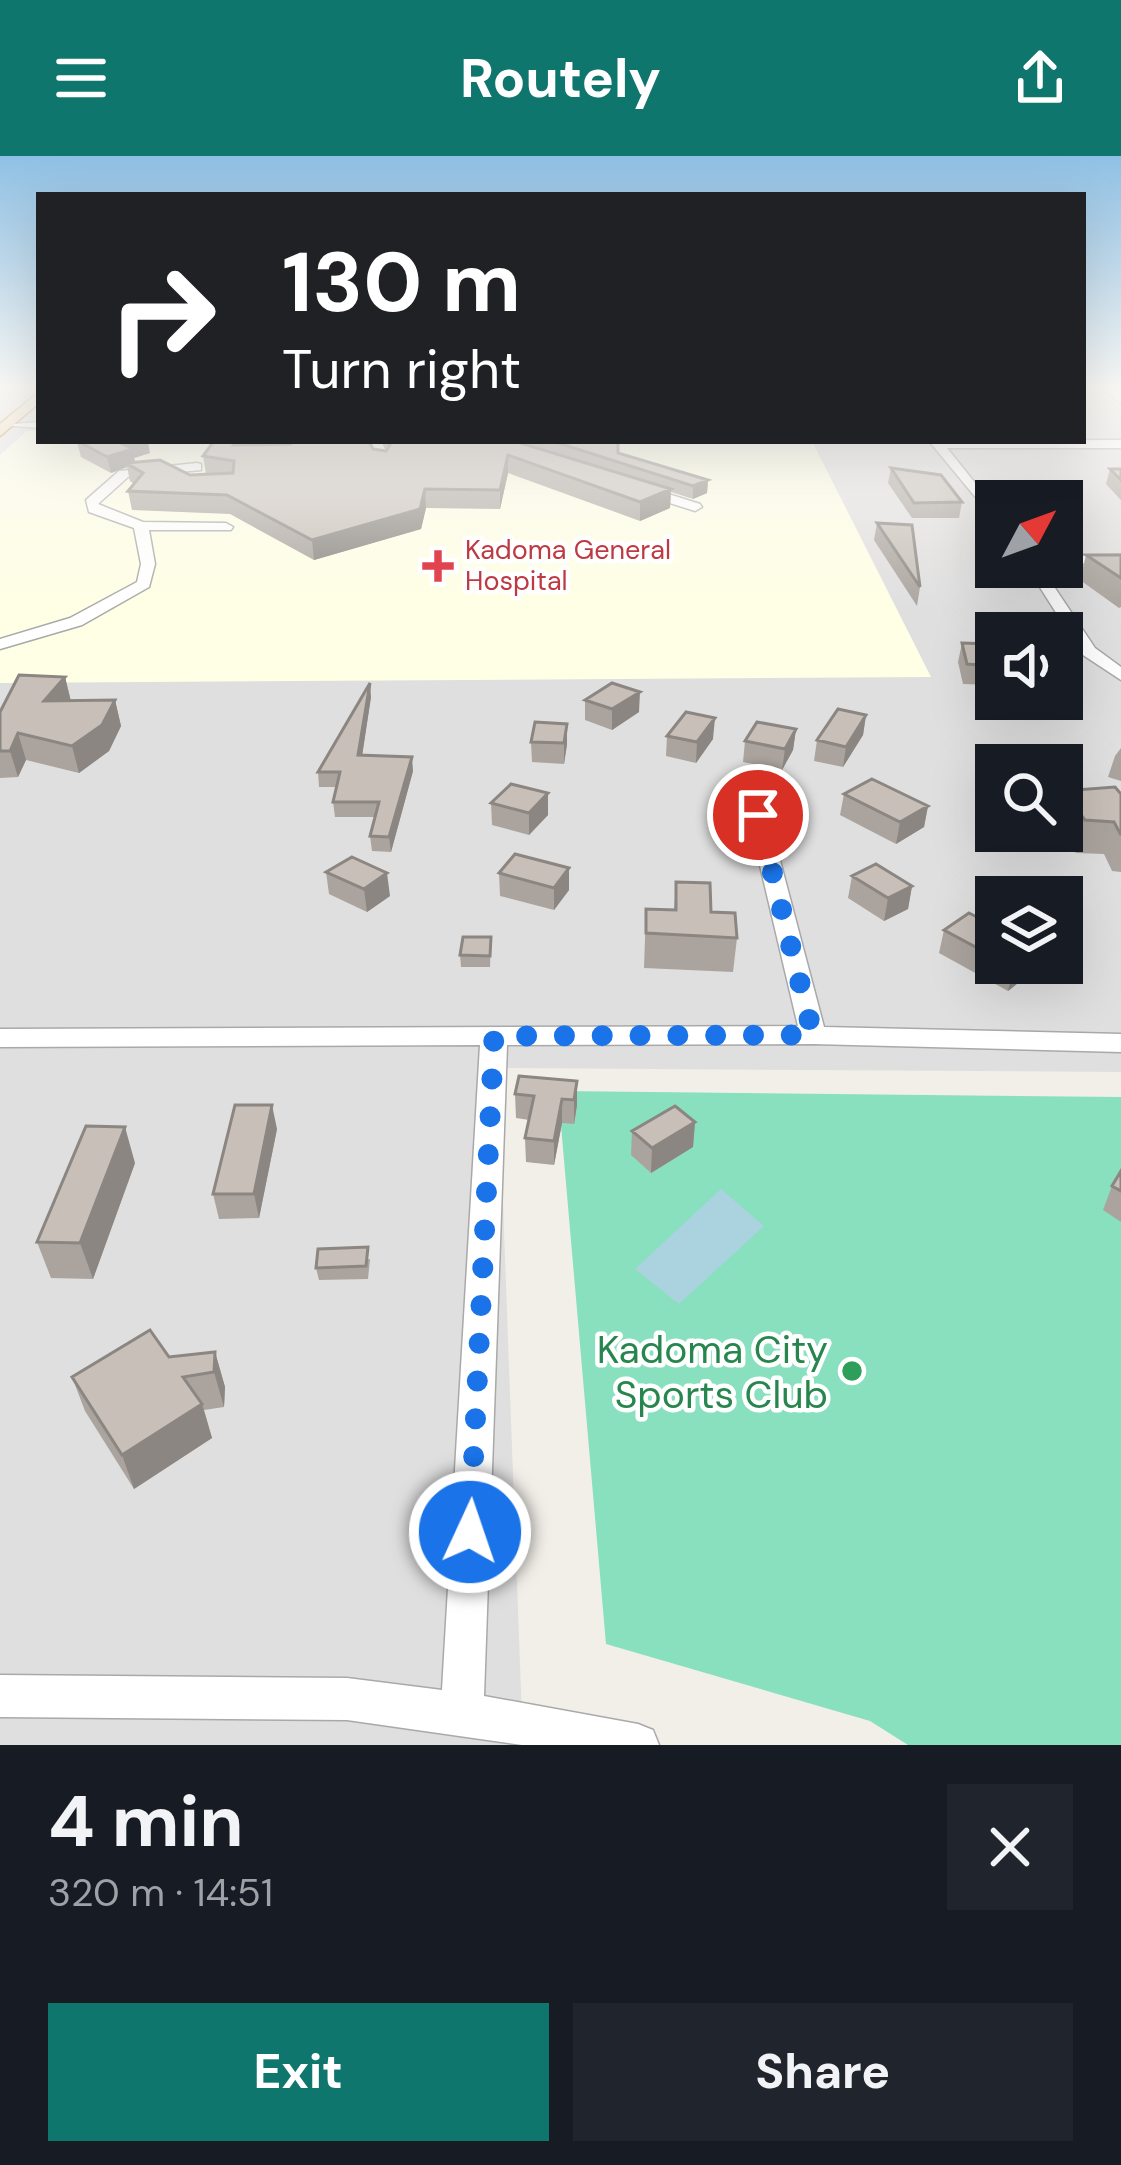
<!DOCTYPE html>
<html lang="en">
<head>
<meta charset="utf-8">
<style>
  body { margin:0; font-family:"DM Sans",sans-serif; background:#20242c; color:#f1f3f6; height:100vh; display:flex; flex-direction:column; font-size:45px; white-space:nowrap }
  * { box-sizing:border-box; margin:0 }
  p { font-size:39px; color:#9ea1a6 }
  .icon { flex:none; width:66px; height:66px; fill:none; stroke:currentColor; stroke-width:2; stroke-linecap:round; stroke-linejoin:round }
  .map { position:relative; height:1589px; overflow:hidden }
  .drawer { display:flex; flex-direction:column; background:#171b24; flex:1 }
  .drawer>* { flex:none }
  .banner { position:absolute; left:36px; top:36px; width:1050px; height:252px; border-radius:0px; box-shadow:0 12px 48px #0002; background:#202124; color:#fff; overflow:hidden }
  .needle { width:78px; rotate:49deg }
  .buttons { position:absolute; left:975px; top:324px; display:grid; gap:24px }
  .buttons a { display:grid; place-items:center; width:108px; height:108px; border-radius:0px; background:#171b24; box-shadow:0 12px 48px #0002; font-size:60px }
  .pin { position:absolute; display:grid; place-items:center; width:102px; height:102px; color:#fff; margin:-51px; border:6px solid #fff; border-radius:50%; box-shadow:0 3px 12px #0007 }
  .me { position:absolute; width:132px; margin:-66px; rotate:3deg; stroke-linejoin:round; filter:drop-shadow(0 0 9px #0008) }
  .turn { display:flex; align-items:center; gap:42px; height:252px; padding:0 48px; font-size:54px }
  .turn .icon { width:156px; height:156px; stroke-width:2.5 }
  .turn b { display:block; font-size:84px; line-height:102px }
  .round { display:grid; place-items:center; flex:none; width:126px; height:126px; border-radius:0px; background:#20242c }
  .head { display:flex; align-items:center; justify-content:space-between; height:204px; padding:0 48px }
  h1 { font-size:72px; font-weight:700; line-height:90px }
  .cta { display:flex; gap:24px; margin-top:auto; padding:24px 48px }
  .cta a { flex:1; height:138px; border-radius:0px; background:#0f766e; color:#fff; font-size:48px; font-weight:700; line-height:138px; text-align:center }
  .cta a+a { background:#20242c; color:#f1f3f6 }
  header { display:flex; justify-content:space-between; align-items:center; height:156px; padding:0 48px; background:#0f766e; color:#fff; font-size:54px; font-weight:700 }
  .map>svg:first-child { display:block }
  .residential { fill:#e0dfdf; fill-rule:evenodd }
  .education { fill:#ffffe5 }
  .pitch { fill:#88e0be }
  .water { fill:#aad3df }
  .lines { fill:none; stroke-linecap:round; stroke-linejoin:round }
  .minor-casing { stroke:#a9a9a9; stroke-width:3 }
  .major-casing { stroke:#a06b00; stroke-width:3 }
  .minor { fill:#fff; fill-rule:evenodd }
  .major { fill:#fcd6a4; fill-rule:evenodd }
  .wall { fill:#aba49e }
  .shaded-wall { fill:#8b8681 }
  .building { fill:#c7bfb8; stroke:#8b8681; stroke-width:3 }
  .route { stroke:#1a73e8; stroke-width:21; stroke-dasharray:0 37.8 }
  .health-dot { fill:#e0444e; stroke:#fff; stroke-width:4.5 }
  .leisure-dot { fill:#2e9e5b; stroke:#fff; stroke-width:4.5 }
  .labels { text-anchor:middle; stroke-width:9; stroke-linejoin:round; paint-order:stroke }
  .far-health-label { font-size:27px; fill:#be3a42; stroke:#fff; text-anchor:start }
  .near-leisure-label { font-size:39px; fill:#27864d; stroke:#fff; text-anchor:end }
</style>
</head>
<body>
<header><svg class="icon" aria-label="menu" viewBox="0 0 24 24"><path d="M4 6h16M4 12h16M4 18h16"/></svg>Routely<svg class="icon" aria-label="share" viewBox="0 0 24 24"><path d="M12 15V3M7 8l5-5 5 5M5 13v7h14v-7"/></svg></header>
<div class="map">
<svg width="1121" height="1589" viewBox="0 0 1121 1589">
  <rect width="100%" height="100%" fill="#f2efe9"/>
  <path class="residential" d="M0,232H39V285H1083V232H1121V916L498,912L523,1589H0ZM996,345H1062V411H996ZM996,477H1062V543H996ZM996,609H1062V675H996ZM996,741H1062V807H996Z"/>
  <path class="education" d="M27,275H39V285H812L931,521L0,527V299Z"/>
  <path class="pitch" d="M558,935L1121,941V1589H908L870,1565L606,1488Z"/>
  <path class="water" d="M721,1033L764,1070L679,1148L635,1113Z"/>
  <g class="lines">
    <defs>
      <path id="minor" d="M1102,232H1114L1121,238V247Z
        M39,266V272L1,269Z
        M1121,284V292H947L996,353V366L929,285Z
        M197,307L201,308V314L128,321L98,348L143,366L226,367L233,371L231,374H149L155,408L149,431L82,469L0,493V483L70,462L137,426L141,408L134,372L89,356L86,344L119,315Z
        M640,329L700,348L702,351L695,355L635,336V330Z
        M1121,399V407L1062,408V400Z
        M1027,411H1041L1095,492L1121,511V524L1083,499Z
        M758,653L768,659L824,871L1121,878V896L813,888L507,889L484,1540L638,1568L653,1574L659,1589H522L347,1564L0,1561V1519L347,1522L442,1534L480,889L0,891V873L798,870L748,659Z"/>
      <path id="major" d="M39,236V247L0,280V268Z"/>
    </defs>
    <use href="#minor" class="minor-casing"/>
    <use href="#major" class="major-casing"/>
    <use href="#minor" class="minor"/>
    <use href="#major" class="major"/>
  </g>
  <path class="wall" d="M214,285H256L254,289L373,293L386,295L381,285H514L531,290L530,285H618V297L708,324L707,337L693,343L671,336L670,352L640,365L508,317L500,353L426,352L421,373L314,404L230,358L132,354L128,335L134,328L130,325L127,311L111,317L81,301L77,286L150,297L134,302L135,306L190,319L206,318L203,300Z
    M816,285H841V287H817Z
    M891,312L962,346L959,362H912L888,327Z
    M1110,313H1121V344L1106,328Z
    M877,367L920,431L917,450L874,384Z
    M1086,399H1121V451L1119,452L1080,424Z
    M962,487L995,510L991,529L963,528L958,506Z
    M65,521L71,545L115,544L121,570L109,595L79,617L26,604L18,621L0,622V556Z
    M371,541L362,599L413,615L391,696L372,695L370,680L375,661H335L333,646L337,631H319L318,616Z
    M585,544L639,556L612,574L585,564Z
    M866,559L863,579L843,611L814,605L817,584Z
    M567,568V588L564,608L532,606L531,586Z
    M796,573L793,594L782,614L743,606L745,585Z
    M667,580L713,583L696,607L666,600Z
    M1121,592V625L1108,621L1115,600Z
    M1062,635L1121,638V716L1112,715L1104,698L1076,697L1060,675H1062Z
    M548,637V659L529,679L492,669L491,647Z
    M844,638L928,650L924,671L896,688L840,659Z
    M326,716L390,740L367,756L329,738Z
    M499,717L569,734L554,754L500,740Z
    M852,720L912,730L908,753L884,765L848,742Z
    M676,726L711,756L737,782L733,816L644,812L646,753L674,754Z
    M996,771V807H1035L1032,816L1008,835L939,797L944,774Z
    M491,781L490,811H461L460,799Z
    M577,925V949L574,968L562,967L554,1009L526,1006L525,982L529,964L516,962L515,938Z
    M695,966L693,991L651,1017L631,999L632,975Z
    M277,973L259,1062L219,1063L213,1038Z
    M135,1007L93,1123L51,1122L37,1086Z
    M1121,1015V1066L1103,1054L1112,1030Z
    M370,1103L368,1123L319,1124L316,1112Z
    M215,1196L225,1231L224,1251L204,1254L212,1282L134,1333L85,1255L72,1221L169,1201Z"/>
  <path class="shaded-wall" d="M137,285H148L150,297L134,302L136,309L126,307L127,311L111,317L107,301L123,288Z
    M238,285H256V287L236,307L234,289Z
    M508,299V317L500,353V334Z
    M708,324L707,337L693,343V330Z
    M425,333L426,352L421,373L314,404L312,384Z
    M671,333L670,352L640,365V346Z
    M65,521L71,546L44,545Z
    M370,527L371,541L360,614L358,599Z
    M640,536L639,556L612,574V553Z
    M115,544L121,570L109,595L79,617L72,590Z
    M866,559L863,579L843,611L846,591Z
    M715,562L713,583L696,607L697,586Z
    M567,568V588L564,608V587Z
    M796,573L793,594L782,614L785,593Z
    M18,577L26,604L18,621L10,595Z
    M412,601L413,615L391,696L389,681Z
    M548,637V659L529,679V657Z
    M928,650L924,671L896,688L900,666Z
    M569,712V734L554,754V732Z
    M387,717L390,740L367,756L364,733Z
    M912,730L908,753L884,765L888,742Z
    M1020,807H1035L1032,816L1008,835L1014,811Z
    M577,925V949L574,968V944Z
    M562,943V967L554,1009V985Z
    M272,949L277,973L259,1062L254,1038Z
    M695,966L693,991L651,1017L652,992Z
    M125,971L135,1007L93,1123L80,1087Z
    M215,1196L225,1231L224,1251L214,1216Z
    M202,1248L212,1282L134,1333L122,1299Z"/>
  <path class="building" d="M78,285H137L123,288L133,293L107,301Z
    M214,285H238L234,289L291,288L293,285H369L373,293L386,295L390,289L388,285H514L671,333L640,346L508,299L500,334L425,333L420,353L312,384L227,339L128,335L143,317L126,307L160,304L190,319L233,317L234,305L203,300Z
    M552,285H618V297L708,324L693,330Z
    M891,312L941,319L962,346L914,347Z
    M1110,313H1121V324Z
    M877,367L912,369L920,431Z
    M1086,399H1121V422Z
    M962,487L990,488L995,510L967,508Z
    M19,519L65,521L44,545L115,544L102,569L72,590L18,577L10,595H0V556Z
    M370,527L358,599L412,601L389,681L370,680L379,646H333L340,616H318Z
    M612,527L640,536L612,553L585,544Z
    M838,553L866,559L846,591L817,584Z
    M686,556L715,562L697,586L667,580Z
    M535,566L567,568L564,587L531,586Z
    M757,566L796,573L785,593L745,585Z
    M872,623L928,650L900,666L844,638Z
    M511,628L548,637L529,657L491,647Z
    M1115,631L1121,638V679L1114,666L1085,664L1062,635Z
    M515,698L569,712L554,732L499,717Z
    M352,701L387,717L364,733L326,716Z
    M876,708L912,730L888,742L852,720Z
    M676,726L710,727L711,756L735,757L737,782L646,777V753L676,754Z
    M969,757L996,771V802L944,774Z
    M463,781H491L490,800L460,799Z
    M519,920L577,925L574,944L562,943L554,985L525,982L534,940L515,938Z
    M235,949H272L254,1038H213Z
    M675,950L695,966L652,992L632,975Z
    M86,970L125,971L80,1087L37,1086Z
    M1121,1015V1035L1112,1030Z
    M368,1091L366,1110L316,1112L318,1093Z
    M150,1174L169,1201L215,1196L214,1216L183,1221L202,1248L122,1299L72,1221Z"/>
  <linearGradient id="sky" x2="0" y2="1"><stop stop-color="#8fc0e4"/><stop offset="0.51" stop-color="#f9f8f5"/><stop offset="1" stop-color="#f9f8f5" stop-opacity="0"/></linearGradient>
  <rect width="1121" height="454" fill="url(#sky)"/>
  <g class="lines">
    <path class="route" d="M470,1376L494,880L813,879L758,659"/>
  </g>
  <path class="health-dot" d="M432 392h12v12h12v12h-12v12h-12v-12h-12v-12h12z"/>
  <circle class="leisure-dot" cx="852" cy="1215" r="12"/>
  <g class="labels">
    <g class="far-health-label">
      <text x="465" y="403">Kadoma General<tspan x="465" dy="31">Hospital</tspan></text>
    </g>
    <g class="near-leisure-label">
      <text x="828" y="1207">Kadoma City<tspan x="828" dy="45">Sports Club</tspan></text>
    </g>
  </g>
</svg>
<div class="buttons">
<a><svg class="needle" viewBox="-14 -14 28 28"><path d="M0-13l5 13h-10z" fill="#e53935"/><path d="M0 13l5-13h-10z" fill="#9ea1a6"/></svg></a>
<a><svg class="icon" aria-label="sound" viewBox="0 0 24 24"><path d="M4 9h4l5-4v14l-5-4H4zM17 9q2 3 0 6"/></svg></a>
<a><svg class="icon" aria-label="search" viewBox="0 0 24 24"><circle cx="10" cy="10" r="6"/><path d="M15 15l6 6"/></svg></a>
<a><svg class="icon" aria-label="layers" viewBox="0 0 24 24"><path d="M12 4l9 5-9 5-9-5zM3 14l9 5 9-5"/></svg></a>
</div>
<div class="pin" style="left:758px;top:659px;background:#d93025"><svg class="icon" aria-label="arrive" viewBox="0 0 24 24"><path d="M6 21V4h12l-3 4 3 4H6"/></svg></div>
<svg class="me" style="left:470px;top:1376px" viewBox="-20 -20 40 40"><circle r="17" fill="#1a73e8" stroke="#fff" stroke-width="3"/><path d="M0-11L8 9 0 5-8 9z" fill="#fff"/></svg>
<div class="banner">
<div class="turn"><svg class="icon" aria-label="right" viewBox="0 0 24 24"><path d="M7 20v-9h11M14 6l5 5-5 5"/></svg><div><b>130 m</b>Turn right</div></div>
</div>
</div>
<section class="drawer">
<div class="head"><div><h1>4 min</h1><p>320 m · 14:51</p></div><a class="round"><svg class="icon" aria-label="close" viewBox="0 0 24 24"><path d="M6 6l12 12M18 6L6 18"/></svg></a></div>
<div class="cta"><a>Exit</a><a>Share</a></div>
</section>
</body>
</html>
